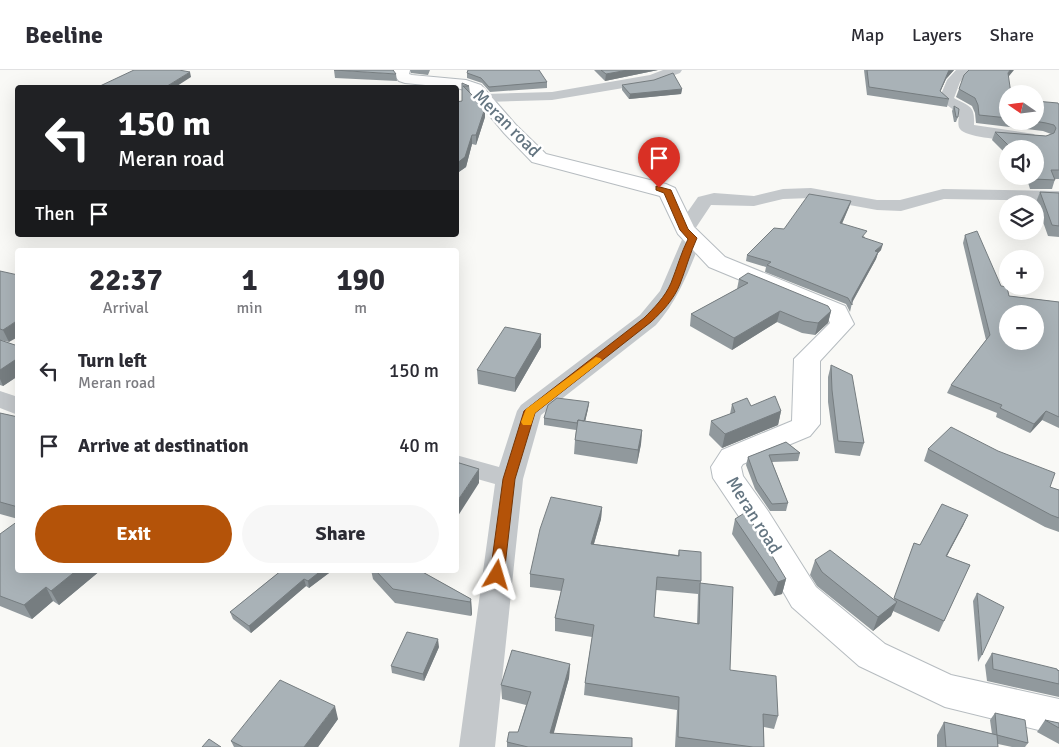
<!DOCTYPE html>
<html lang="en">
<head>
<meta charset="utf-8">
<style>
  body { margin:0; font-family:Signika,sans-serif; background:#f7f7f7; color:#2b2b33; height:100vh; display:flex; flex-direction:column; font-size:19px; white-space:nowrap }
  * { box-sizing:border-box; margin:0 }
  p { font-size:16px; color:#7c7c81 }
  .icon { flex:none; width:28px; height:28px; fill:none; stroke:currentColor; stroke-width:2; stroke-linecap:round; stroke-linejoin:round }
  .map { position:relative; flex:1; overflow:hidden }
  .details { position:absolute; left:15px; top:178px; width:444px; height:325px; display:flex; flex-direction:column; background:#fff; border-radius:5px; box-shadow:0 5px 20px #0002 }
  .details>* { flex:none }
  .banner { position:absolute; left:15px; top:15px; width:444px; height:152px; border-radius:5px; box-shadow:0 5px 20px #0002; background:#202124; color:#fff; overflow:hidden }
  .needle { width:32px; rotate:284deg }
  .tools { position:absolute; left:999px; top:15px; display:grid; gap:10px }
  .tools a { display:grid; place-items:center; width:45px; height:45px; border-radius:50%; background:#fff; box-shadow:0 5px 20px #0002; font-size:25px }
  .pin { position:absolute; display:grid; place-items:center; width:42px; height:42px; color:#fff; margin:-51px -21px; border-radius:50% 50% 50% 0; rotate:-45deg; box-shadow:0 0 5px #0007 }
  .pin .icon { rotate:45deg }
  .me { position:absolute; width:55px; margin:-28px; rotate:7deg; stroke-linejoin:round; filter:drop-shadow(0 0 4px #0008) }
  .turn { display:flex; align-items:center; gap:18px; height:105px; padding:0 20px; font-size:22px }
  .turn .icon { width:65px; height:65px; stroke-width:2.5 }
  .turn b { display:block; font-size:35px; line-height:42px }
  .then { display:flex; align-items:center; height:48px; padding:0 20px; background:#0003; gap:10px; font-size:19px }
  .eta { display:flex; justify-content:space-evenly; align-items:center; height:85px; text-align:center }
  .eta b { font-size:30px; font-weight:700; line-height:35px }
  .cta { display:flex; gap:10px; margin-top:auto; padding:10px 20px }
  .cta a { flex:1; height:58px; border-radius:30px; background:#b45309; color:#fff; font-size:20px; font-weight:700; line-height:58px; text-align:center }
  .cta a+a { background:#f7f7f7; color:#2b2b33 }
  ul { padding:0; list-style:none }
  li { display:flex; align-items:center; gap:15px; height:75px; padding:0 20px }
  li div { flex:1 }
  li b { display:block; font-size:19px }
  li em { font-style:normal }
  header { display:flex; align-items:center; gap:30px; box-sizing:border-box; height:70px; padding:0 25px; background:#fff; border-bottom:1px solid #e1e1e2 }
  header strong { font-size:24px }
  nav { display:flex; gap:28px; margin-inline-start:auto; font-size:18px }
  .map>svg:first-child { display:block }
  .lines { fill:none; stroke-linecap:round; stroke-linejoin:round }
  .secondary-casing { stroke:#b6bcc0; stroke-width:2 }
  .street { fill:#c4c8cb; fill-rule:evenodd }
  .secondary { fill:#fff; fill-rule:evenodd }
  .wall { fill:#91999d; fill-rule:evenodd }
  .shaded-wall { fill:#767d80 }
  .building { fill:#a9b2b7; stroke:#767d80; fill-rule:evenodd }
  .route { fill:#b45309; stroke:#753606 }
  .slow { fill:#f59e0b }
  .labels { text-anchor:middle; stroke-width:5; stroke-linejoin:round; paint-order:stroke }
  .street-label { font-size:18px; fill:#647581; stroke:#fff }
</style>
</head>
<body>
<header>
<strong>Beeline</strong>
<nav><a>Map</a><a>Layers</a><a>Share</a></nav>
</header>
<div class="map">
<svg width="1059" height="677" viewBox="0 0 1059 677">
  <rect width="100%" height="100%" fill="#f9f9f6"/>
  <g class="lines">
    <defs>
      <path id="secondary" d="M394,0H410L409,4L412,5L466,10L481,15L516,55L546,84L666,114L675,118L694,157L725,187L845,236L854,254L820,291V354L810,366L743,394L741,397L743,406L768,441L816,517L885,574L951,605L1059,629V665L945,637L859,596L792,537L746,457L713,408L711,397L722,380L792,351L794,289L830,253L827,246L709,197L678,164L660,126L532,92L504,63L469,21L456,18L405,13L399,11L393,4Z"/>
    </defs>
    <use href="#secondary" class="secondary-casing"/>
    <path class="street" d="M663,0H682L680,3L653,13L552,30L485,32L480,31L478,28L480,25L485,24L552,22L650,5Z
      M956,0H971L960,12L954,28C970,37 975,35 974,55L1034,64L1036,67L1034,70L1028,72C1015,70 967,69 960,59C957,55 959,48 959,44L939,29L947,10Z
      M811,118L877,130H900L943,119L1059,121V131L944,129L901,141L877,140L811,128L783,129L754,136L711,135L693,162L699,164L702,168C689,200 679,229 656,255L541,345L523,409L495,677H459L495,414L456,403V385L499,397L517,341L521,335L640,245L660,221L684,165L678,164L675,160L698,127L714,123L754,126L783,119Z
      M0,321L18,327V345L0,338Z"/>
    <use href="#secondary" class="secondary"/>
  </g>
  <path class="wall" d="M334,0L396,4L397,11L335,8Z
    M410,0H430L428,5L411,3Z
    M594,0H658L605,11Z
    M864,0H954L946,9L940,22L949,29L947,37L867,25Z
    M467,3L547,12V18L490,22L482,13L467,8Z
    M1008,7V51H1035L1059,35V109H1055L1052,119H1030L1026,106H1035V79H1008V86L992,70L995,62L1046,66L1051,64L1043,61L976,53L975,43L972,36L956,27L959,19Z
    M462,13L469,16L470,23L485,47L476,75L472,74L466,97L456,104V32L462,31Z
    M622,15L682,19L681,24L629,29L622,20Z
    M954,36L958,47L956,52H954L952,41Z
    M1040,122L1059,123V167L1048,166L1036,132Z
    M851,131L849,137L842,154L865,167V168L881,180L878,183L876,189L852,233L850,242L846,234L765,202L766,197L746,191L747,185L784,159Z
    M965,165L1001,216L1009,226L1059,232V358L1042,350L1030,363L996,347L997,343L947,323L951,315L986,270L963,173Z
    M0,201L9,272L0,270Z
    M739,209L831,241L828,253L815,265L802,263L777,252L732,280L690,256L691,244L737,219Z
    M541,264V277L515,322L478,314L477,300Z
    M0,270L18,276V306L3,316L0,315Z
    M831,295L864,373L860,386L835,383L828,332V307Z
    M589,332L588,339L585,351L642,360L641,374L637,394L574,384L575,370L576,360L544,355V348Z
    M732,334L751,336L781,341L778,355L722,378L709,365L711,351L730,344Z
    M0,343L18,347V449L0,444Z
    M786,372L800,383L798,391L772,392L788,433L786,441H770L755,419L746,395L748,387Z
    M928,379L1059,420V462L1045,457L924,391Z
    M602,437L601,449L594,474L678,485L679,480L701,511V513L730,600L778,646L774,659L764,657V677H675L677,640L584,625L585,613L592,567L555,561V548L561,521L530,517V504ZM656,520L698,524L697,554L654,547Z
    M968,445L947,486L970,495L939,562L893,541L891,546L873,561L817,516L810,505L815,490L894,529L914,473L920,475Z
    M735,449L786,509L782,524L774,526L732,464Z
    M0,464L101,500L59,535L53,531L32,549L0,536Z
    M282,500H333L309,518L306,516L251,563L233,549L230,542Z
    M371,500H419L471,529L472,544L471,546L395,533L373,509Z
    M977,523L982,585L978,592L973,531Z
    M439,577L424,611L392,603L391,596Z
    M992,583L1058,601L1059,600V627L987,611L985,595Z
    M570,594L569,608L553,664L632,677H507V672L518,662L526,635L502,629L501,615Z
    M995,643L1028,673L1025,677H1012L998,674V677H937V665L944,652L992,664L990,650Z
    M338,649L318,677H234L231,671Z
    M1045,650L1059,653V674L1037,662Z"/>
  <path class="shaded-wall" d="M628,0H658L605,11L606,4Z
    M949,0H954L946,9L937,29L940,21Z
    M1010,0H1014L1005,11L1008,3Z
    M190,2L191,7L174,18H164Z
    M682,19L681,24L629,29L630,24Z
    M485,38V47L476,75V65Z
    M472,65V74L466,97L456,104V94Z
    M851,131L849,137L839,160L840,153Z
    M883,174L881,180L878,183L876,189L851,234L852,229L875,181Z
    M780,241L777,252L732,280L734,268Z
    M831,241L828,253L815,265L818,253Z
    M18,250V267L9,272L3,260Z
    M541,264V277L515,322V308Z
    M18,288V306L3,316L0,309V300Z
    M589,332L588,339L583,361V354Z
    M781,341L778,355L722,378L725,364Z
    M1046,341L1042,350L1030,363L1034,354Z
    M642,360L641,374L637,394L638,380Z
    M479,399V413L456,449V433Z
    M602,437L601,449L590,487L591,474Z
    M968,445L963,456L941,497L946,486Z
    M77,500H101L59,535L51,521Z
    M322,500H333L309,518L308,511Z
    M304,509L306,516L251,563L249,556Z
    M786,509L782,524L774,526L778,512Z
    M46,517L53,531L32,549L24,535Z
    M471,529L472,544L471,546L470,532Z
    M897,532L891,546L873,561L878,547Z
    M438,569L439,577L424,611L423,604Z
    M570,594L569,608L550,677V663Z
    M335,636L338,649L318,677H304Z"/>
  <path class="building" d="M134,0H179L190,2L164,18H110L100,16Z
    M334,0H393L396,4Z
    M468,0H539L547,12L489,17L481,8L467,3Z
    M601,0H628L606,4Z
    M867,0H949L940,21L949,29L869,17Z
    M969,0H1010L1008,3L1011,24H1008V48L979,45L978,35L975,28L959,19L964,5Z
    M673,3L682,19L630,24L622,15L654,10Z
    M462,13L469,16H463L485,38L476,65H472L465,87L456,94V32L462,31Z
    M1035,31L1058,33L1059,35V100H1051L1055,110L1034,109L1033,106H1035V79H1012L995,62L1046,66L1054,63L1056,58L1054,55L1046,53L1034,51Z
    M954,36L959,39L958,47H956Z
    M1040,122L1059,123V156L1052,155Z
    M809,124L851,131L840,153L867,161L862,167L883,174L875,181L878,182L852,229V235L848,228L767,195L771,192L747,185L774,158L784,159Z
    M977,161L1001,216L1007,217L1009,226L1059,232V347L1046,341L1034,354L1000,338L1002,335L951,315L990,265L965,165ZM1008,244H1035V271H1008Z
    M0,201L18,205V250L3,260L0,259Z
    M748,203L828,236L831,241L818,253L804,251L780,241L734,268L691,244L748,213L739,209Z
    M505,257L541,264L515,308L477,300Z
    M0,270L18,276V288L0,300Z
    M831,295L852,305L864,373L838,371L832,320Z
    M775,326L781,341L725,364L711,351L735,342L732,334L747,328L751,336Z
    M557,328L589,332L584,351L578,350L577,353L544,348L548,335Z
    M0,343L18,347V402L15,404L18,405V437L0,432Z
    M578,350L642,360L638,380L575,370Z
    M951,357L998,381L1055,403L1050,417L1059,420V448L1051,445L928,379Z
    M786,372L800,383L769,385L788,433L772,434L757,412L748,387Z
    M456,392L479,399L456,433Z
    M551,427L602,437L591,474L679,486V480L701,482V511L657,507L654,547L699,554L700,513L733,517L730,600L776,606L778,646L763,644L764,677H753L678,667L679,627L585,613L594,555L555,548L564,509L530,504L540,459Z
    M942,434L968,445L946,486L970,495L944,551L894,528L914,473L920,475Z
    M746,442L786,509L778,512L735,449Z
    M18,451V500H77L51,521L46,517L24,535L0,526V464Z
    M830,480L897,532L878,547L822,502L815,490Z
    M282,500H322L308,511L304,509L249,556L230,542Z
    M375,500H419L471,529L470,532L393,519Z
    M977,523L1004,537L982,585Z
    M407,562L438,569L423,604L391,596Z
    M512,580L570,594L550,663L632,668V677H528L507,672L509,662H518L531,622L501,615Z
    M992,583L1057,599L1058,601L1059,600V614L993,599Z
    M280,610L335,636L304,677H243L231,671Z
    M995,643L1025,650L1028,673L997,665Z
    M1045,650L1059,653V658Z
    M944,652L997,665L998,677H946Z
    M209,669L221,677H202Z"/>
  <path class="route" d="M656,116L671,120L688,159L697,168C690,183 686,199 680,214C674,229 663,241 651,252L535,343L515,409L504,505L502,509L497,510L492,509L490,505L503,409L524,341L644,248C654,238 665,227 671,213C677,198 681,183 688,169L680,160L664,123L656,120Z"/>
  <path class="slow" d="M596,287L600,288L602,290L600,292L535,343L531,355H523L521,352L526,339Z"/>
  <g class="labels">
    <g class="street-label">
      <text transform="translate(507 53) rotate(45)" y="6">Meran road</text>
      <text transform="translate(754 445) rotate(58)" y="6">Meran road</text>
    </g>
  </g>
</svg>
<div class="tools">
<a><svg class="needle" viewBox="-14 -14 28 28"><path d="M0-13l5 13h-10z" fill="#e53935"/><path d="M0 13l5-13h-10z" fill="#7c7c81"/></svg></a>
<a><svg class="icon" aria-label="sound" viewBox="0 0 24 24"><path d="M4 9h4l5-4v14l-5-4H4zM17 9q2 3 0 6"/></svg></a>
<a><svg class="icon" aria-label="layers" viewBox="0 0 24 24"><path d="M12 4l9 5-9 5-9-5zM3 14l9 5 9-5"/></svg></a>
<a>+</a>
<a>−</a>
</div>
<div class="pin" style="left:659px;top:118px;background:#d93025"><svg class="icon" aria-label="arrive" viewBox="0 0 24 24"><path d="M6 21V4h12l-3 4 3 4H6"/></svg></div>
<svg class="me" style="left:497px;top:505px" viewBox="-20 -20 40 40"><path d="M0-17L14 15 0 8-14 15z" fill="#b45309" stroke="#fff" stroke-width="4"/></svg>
<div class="banner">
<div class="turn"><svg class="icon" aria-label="left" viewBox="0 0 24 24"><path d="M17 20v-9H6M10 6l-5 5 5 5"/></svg><div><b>150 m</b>Meran road</div></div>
<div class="then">Then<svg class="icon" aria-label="arrive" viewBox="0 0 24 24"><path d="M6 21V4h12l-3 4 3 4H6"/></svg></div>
</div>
<section class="details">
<div class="eta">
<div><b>22:37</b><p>Arrival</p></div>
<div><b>1</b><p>min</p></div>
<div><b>190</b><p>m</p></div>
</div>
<ul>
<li><svg class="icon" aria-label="left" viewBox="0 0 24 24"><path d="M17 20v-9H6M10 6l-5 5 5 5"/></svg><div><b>Turn left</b><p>Meran road</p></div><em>150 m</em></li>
<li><svg class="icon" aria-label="arrive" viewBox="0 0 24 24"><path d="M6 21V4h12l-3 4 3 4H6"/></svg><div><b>Arrive at destination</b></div><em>40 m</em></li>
</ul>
<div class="cta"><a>Exit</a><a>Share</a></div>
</section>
</div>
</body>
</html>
